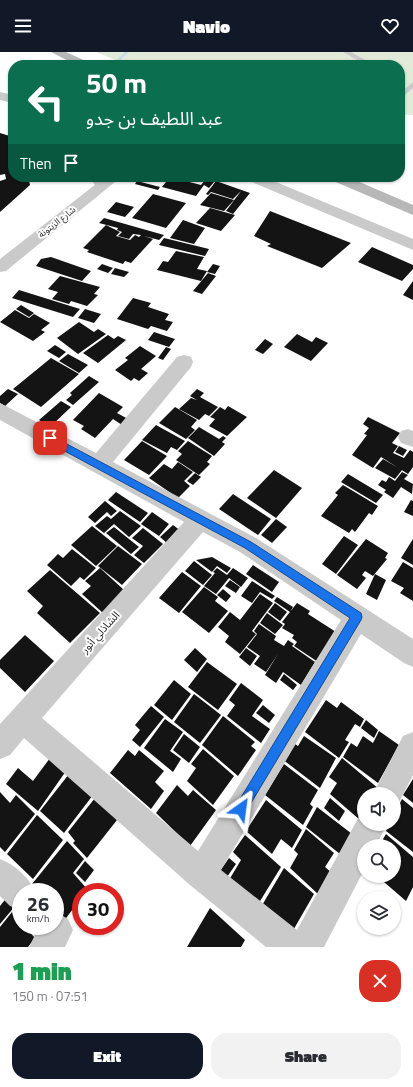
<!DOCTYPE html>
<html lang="en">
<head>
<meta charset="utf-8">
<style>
  body { margin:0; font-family:"Titillium Web","Noto Sans Arabic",sans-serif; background:#f2f2f3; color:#2b2b33; height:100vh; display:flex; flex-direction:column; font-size:15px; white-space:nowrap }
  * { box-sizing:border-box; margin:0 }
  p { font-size:13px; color:#7c7c81 }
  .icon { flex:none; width:22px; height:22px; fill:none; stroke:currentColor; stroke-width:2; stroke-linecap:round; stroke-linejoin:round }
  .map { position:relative; height:895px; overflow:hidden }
  .sheet { display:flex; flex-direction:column; background:#fff; flex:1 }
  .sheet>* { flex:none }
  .hud { position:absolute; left:8px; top:8px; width:397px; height:122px; border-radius:16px; box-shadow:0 1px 3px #0004; background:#0b6e4f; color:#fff; overflow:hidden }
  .controls { position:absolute; left:357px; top:735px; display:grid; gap:8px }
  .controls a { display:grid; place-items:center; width:44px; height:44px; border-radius:50%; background:#fff; box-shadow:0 1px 3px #0004; font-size:20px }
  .speed { position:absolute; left:12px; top:831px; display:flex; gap:8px; font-size:20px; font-weight:700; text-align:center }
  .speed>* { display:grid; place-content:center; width:52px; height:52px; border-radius:50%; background:#fff; box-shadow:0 1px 3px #0004; line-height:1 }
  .speed small { font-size:10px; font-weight:400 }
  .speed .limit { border:6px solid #d22; background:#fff; color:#111 }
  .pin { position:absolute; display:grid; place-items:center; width:34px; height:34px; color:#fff; margin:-17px; border-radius:8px; box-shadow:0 2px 6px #0006 }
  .me { position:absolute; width:44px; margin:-22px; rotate:31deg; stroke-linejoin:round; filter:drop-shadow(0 0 3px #0008) }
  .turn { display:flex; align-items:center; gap:14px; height:84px; padding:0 12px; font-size:18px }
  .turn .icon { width:52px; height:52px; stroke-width:2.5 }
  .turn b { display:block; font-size:28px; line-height:34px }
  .then { display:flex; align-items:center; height:38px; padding:0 12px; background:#0003; gap:8px; font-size:15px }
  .round { display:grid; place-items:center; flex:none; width:42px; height:42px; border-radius:16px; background:#f2f2f3 }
  .headline { display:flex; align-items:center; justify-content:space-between; height:68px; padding:0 12px }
  h1 { font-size:24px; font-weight:800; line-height:30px; color:#1e9e55 }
  .button { display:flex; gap:8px; margin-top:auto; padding:8px 12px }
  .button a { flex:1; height:46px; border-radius:16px; background:#111827; color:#fff; font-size:16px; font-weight:800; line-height:46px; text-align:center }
  .button a+a { background:#f2f2f3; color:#2b2b33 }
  header { display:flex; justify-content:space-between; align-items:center; height:52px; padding:0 12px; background:#111827; color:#fff; font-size:18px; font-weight:800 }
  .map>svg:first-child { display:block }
  .green { fill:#e2eada }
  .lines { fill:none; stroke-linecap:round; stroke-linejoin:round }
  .stream { fill:#c6dbea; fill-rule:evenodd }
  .building { fill:#141414 }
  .service { fill:#cacaca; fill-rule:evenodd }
  .minor { fill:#cacaca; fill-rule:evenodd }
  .tertiary { fill:#cacaca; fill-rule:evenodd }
  .secondary { fill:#b7b7b7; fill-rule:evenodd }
  .route { fill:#1a73e8; stroke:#114b97 }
  .labels { text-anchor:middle; stroke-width:4; stroke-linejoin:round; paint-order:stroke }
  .far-street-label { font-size:9px; fill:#2d2d2d; stroke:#fff }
  .street-label { font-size:11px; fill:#2d2d2d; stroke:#fff }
</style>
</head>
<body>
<header><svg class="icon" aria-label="menu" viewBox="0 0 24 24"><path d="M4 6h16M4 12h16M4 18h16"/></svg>Navio<svg class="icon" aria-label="heart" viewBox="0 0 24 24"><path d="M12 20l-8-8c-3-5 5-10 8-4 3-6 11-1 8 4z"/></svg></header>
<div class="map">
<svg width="413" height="895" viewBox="0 0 413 895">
  <rect width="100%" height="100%" fill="#fff"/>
  <path class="green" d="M96,0H413V63L400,62V13H127Z"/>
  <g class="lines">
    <path class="stream" d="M125,0H129L115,13H113V11Z"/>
  </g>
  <path class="building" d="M0,81L13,85V125H28L30,133L0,160V129L6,127L5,122L0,123Z
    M170,125L201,133L206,127L214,130L209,136L204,133L196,144L162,135Z
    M137,129L160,135L158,138L135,132Z
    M216,129L250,141L233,162L226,159L241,139L233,147L211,140L208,143L206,142Z
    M211,141L234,148L224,159L200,153Z
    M153,142L186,151L166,176L132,166Z
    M116,150L134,155L125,165L107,160Z
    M210,156L235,163L221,179L196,171Z
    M270,159L351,191L322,216L267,194L271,192L254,184Z
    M104,166L164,183L159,188L144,184L153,187L131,211L125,209L123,212L87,200L89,198L83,196L106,173L120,180L116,184L130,188L135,183L139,185L141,183L133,182L129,187L118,184L122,180L117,178L118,176L99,171Z
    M183,168L205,176L194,192L170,186Z
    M164,186L209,197L205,204L159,193Z
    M372,195L413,213V217L402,229L358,210Z
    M176,199L204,205L197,217L207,219L201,229L157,218L163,209L168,210Z
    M51,205L91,219L82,229L36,214L41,207Z
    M102,212L113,216L108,221L97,217Z
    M213,212L220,214L215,222L207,220Z
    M115,216L129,220L124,225L111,222Z
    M208,221L216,224L202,242L193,239Z
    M60,224L100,235L94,242L98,243L87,254L71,249L69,252L52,247L58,240L48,237Z
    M413,229V248L403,243Z
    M19,238L80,257L73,265L12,246Z
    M133,246L151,251L148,255L169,262L165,268L173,270L167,279L151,274L148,277L117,267Z
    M21,253L34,261L29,265L16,257Z
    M85,257L101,262L94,271L78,266Z
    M15,258L29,266L34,262L50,271L41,278L45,280L33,289L0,270Z
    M79,270L94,280L98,277L106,282L78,302L57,286Z
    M154,280L175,287L169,295L148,288Z
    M297,282L312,290L316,285L328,291L311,309L284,295Z
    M108,283L114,287L118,284L126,288L98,311L83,301Z
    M265,287L273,292L263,302L255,298Z
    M55,293L66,300L59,306L47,299Z
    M140,294L156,304L141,317L148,321L139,329L134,326L131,329L115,318L128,308L125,306Z
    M166,295L171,297L163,308L158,306Z
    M68,302L88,313L79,321L59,309Z
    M51,306L79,322L41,355L13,337Z
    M89,324L99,330L73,353L66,348L72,343L70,341Z
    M8,337L18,342L5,354L0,351V344Z
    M197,337L204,341L200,345L218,355L209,364L205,362L199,368L179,357L191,346L197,348L190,344Z
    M99,341L123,355L117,361L128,367L122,373L113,367L95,386L81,377L84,374L73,368Z
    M61,349L71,355L50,375L39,368Z
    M228,354L247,365L227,384L209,374L215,367L210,365L220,355L225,358Z
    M175,355L197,368L191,375L195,378L186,387L159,371Z
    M368,365L400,381L392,391L398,394L393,401L404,406L410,398L413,400V415L408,422L381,405L373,416L352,403L367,383L364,382L369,376L363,372Z
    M156,373L185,389L177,398L171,395L167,401L142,388Z
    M199,375L219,387L223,384L226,386L222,390L225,392L214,404L188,386Z
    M142,389L167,404L149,423L124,408Z
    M188,389L212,404L207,410L210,412L199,423L176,408L182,402L178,399Z
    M399,394L407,398L403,404L395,400Z
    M383,407L402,418L395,427L375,416Z
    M178,410L193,420L184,429L190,434L178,446L149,426L164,412L172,417Z
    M274,418L302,436L276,466L247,446Z
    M402,420L408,423L404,427L413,432L412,442L401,435L393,446L384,440L386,438L378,433L382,428L386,430L389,425L395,429Z
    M195,421L201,425L193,433L187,429Z
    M348,422L383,443L376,451L341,430Z
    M343,433L378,454L372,463L369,461L355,480L352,477L349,481L321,464L338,443L335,441Z
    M116,440L148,461L140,470L108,448Z
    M233,442L271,467L258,483L219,457Z
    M411,448L413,449V464L404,460Z
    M105,449L117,459L111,464L107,460L95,471L88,465Z
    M120,459L141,474L129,485L114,472L104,481L95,474L107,464L111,467Z
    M152,460L169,472L159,484L141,472Z
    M276,467L287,475L272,491L261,483Z
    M173,473L181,479L168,492L160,485Z
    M92,474L117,494L96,514L71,493Z
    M114,475L139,495L131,502L106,481Z
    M143,476L163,492L144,511L134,503L143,494L132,486Z
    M344,484L358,493L336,522L322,512Z
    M366,487L388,501L385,506L387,507L373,524L365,519L362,523L366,526L357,537L337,523Z
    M413,487V513L401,506Z
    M118,494L142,512L122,533L98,514Z
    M72,497L96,516L84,528L80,525L71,534L47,513L58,502L63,506Z
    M212,505L231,516L227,521L217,514L212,520L196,508Z
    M194,509L212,523L203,533L185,519Z
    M403,510L413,516V549L400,541L404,536L391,529Z
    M253,513L279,530L272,540L246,522Z
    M100,516L124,538L104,562L82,542L91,534L85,529Z
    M217,516L227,523L233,516L248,526L241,535L229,526L216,542L204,534L215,521L213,520Z
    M50,518L100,561L70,591L37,561L43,554L27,539Z
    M182,520L201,534L179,561L159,546Z
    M375,522L386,528L377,548L366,542Z
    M230,528L240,535L236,541L225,534Z
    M252,529L275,544L272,547L260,540L252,551L241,544Z
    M204,535L218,545L215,549L228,559L209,581L182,560Z
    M223,537L231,544L226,550L217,543Z
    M260,542L273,551L252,579L256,582L240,602L225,590L229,584L218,575L230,560L240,568Z
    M277,545L293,555L290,560L274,549Z
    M275,551L287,560L280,569L268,560Z
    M297,551L310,559L308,562L336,580L318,610L294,594L297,590L292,586L294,583L282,576L285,572L282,570Z
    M267,561L283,573L275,582L260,571Z
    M259,572L276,584L274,588L284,594L288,588L294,592L292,594L315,610L301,633L283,620L276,631L265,623L278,602L266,620L254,612L260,604L247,595L257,582L254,579Z
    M25,583L54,609L25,640L0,616V608Z
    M195,596L207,607L197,620L184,608Z
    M246,596L257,604L250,614L239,605Z
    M207,610L237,632L218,658L188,635Z
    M284,622L297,633L293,638L280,628Z
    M174,628L191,642L172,668L154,653Z
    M241,631L263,648L252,664L270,677L261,691L227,664L235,653L229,648Z
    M194,642L221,663L200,691L174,670Z
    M326,648L337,656L341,650L364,667L360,675L355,672L345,688L349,690L339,706L305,680Z
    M263,653L275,663L269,671L256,661Z
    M151,654L164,665L140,695L132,688L140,678L135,673Z
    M223,664L255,690L251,694L256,698L238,724L202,693Z
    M165,667L183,680L170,699L181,707L173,720L144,696Z
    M366,668L378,678L374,686L361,676Z
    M379,679L399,693L378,731L343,705L351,691L357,695L363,684L373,691Z
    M184,682L200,695L189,711L173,698Z
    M304,684L336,706L320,736L282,707L292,690L298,694Z
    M203,697L234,724L213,753L187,729L196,716L191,712Z
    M128,698L135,704L139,698L164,719L155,730L164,739L151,757L110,721Z
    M50,706L66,719L38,759L6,732L18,716L33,729Z
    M342,706L379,737L376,742H364V761L360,768L330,742L337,731L329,725Z
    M284,712L318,738L310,752L313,755L303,773L265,743Z
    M69,722L93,743L64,781L40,759Z
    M413,727V751L403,743Z
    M177,733L188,744L193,738L216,758L190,794L156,761Z
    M0,740L10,751L16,743L35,762L5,800L0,795Z
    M95,746L117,768L87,806L73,791L75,789L68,780Z
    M330,746L345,759L339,769L324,756Z
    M402,747L413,756V800L386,779L389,772H394V763Z
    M266,748L302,778L292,796L281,787L272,802L246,779Z
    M317,755L356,785L345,806L306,775Z
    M37,763L63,788L33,827L7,802Z
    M306,777L334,801L325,815L332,821L319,843L290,816L298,802L294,798Z
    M386,782L413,805V835L406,849L377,824H394V794H379Z
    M245,783L281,815L257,854L229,828L241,808L233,800Z
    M67,789L84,807L73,821L88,838L86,840H81V846L64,869L55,859V840H38L32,832Z
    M229,806L236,812L227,825L220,819Z
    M85,809L94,818L85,830L76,821Z
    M284,816L314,842L291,882L261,855Z
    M8,844L16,853L0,872V854Z
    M210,856L245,888L241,895H187Z
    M12,860L21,870V874H24L35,886L28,895H0V875Z"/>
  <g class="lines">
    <path class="service" d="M343,0H351L374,13H366Z
      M413,30V36L400,47V41Z
      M89,125H97L105,135L104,137H98Z"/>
    <path class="minor" d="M245,125H264L413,187V198L247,128Z
      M184,303L191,305L193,310L191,315L113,410L256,486L413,587V615L404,611L361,582L221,818L297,878L361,761L364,760V772H387L376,794H364V818L324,895H266L190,833L24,686L10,703L0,707V672L184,470L0,368V351L96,401L177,305ZM203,480L240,500L341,568L198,799L42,666Z
      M408,377L413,379V395L401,391L398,385L401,379Z
      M413,680V723L398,752L394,754V742H373L403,684Z
      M0,807C15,813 29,825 35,840H21V859L10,854L0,844Z
      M55,859L68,867L73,878L65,895H29L38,877L37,874H55Z"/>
    <path class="tertiary" d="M0,40L13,43V51L0,48Z
      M105,125H121L6,219L0,220V207Z"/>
    <path class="secondary" d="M51,0H66L90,11L92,13H76Z
      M329,125H348L413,153V163L331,128Z"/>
  </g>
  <path class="route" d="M50,383L251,490L361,561L362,565L361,568L245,761L241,763L237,761L235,757L237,752L350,566L245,496L46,389V384Z"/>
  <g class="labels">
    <g class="far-street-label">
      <text transform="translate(57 170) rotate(-38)" y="3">شارع الزيتونة</text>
    </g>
    <g class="street-label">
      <text transform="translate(100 580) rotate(-48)" y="4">الشاذلي أنور</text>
    </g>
  </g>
</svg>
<div class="controls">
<a><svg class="icon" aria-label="sound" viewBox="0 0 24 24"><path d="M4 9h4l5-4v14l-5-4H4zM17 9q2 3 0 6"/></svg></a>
<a><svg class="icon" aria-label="search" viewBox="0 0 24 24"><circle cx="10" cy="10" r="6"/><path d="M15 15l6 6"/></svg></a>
<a><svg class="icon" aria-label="layers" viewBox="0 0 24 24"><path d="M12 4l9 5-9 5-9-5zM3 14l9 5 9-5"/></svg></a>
</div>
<div class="speed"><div>26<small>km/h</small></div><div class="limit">30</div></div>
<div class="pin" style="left:50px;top:386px;background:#d93025"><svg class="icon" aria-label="arrive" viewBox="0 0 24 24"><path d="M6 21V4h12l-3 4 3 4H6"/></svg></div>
<svg class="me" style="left:241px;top:757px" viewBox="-20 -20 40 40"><path d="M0-17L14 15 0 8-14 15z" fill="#1a73e8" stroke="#fff" stroke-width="4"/></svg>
<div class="hud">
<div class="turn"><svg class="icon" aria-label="left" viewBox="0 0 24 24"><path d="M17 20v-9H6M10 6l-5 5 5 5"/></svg><div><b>50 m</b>عبد اللطيف بن جدو</div></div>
<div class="then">Then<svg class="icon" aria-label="arrive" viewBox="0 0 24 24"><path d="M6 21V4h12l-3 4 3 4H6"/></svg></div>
</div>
</div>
<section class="sheet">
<div class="headline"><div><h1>1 min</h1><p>150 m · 07:51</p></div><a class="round" style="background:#d93025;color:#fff"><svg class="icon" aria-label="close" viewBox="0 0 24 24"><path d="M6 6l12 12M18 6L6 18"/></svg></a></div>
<div class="button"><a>Exit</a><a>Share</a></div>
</section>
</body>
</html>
